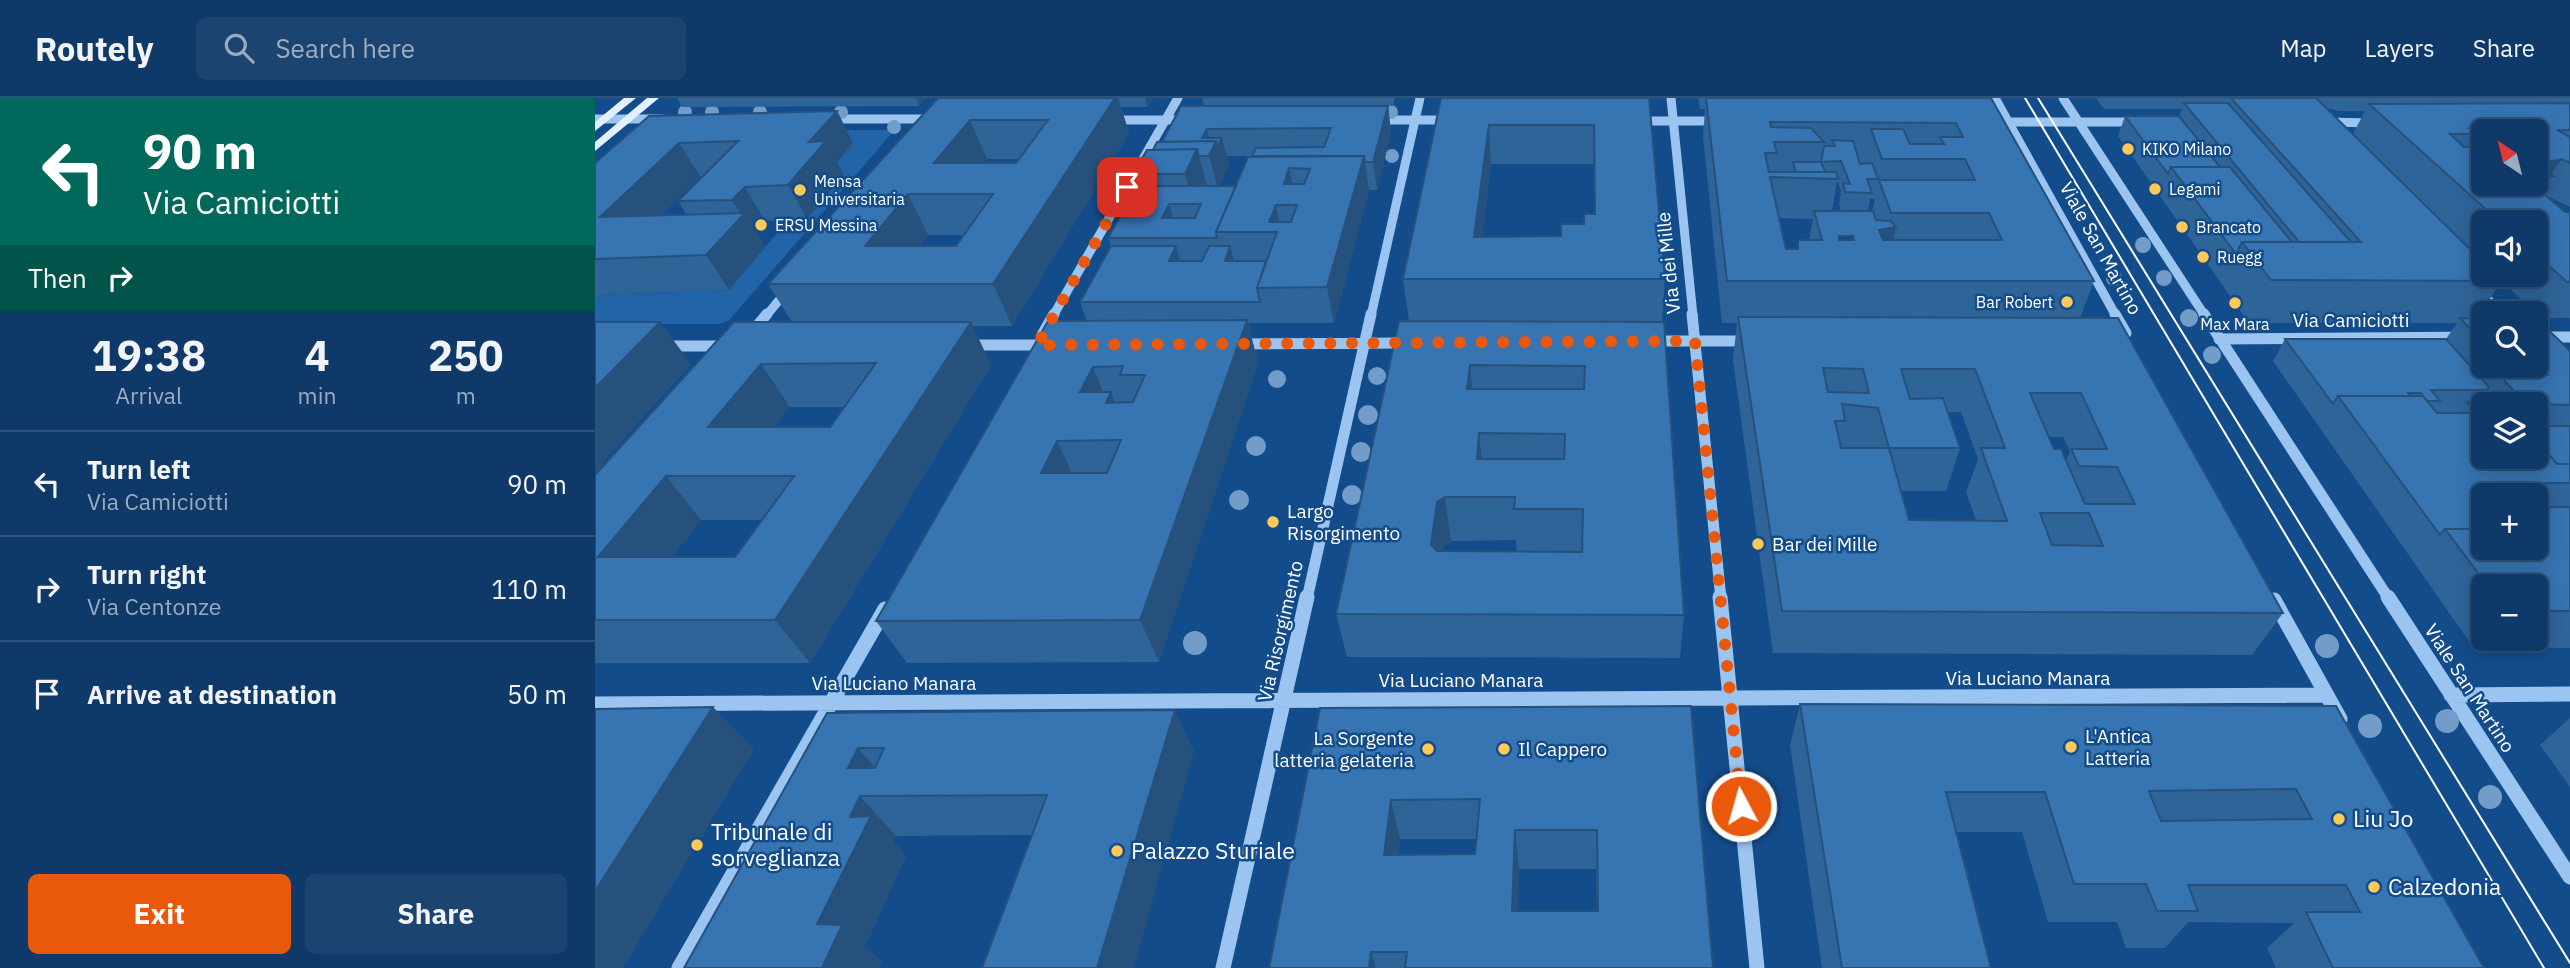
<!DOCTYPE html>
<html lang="en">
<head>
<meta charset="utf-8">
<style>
  body { margin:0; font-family:"IBM Plex Sans",sans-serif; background:#1c4471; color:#f1f3f6; height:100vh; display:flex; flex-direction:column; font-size:26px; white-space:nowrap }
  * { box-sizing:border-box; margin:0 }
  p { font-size:23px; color:#9bacc0 }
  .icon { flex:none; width:38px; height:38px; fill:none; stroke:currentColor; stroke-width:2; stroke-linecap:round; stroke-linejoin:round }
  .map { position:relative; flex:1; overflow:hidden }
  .panel { display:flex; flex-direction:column; background:#0e3968; width:595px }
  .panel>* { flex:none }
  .guide { background:#00695c; color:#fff; overflow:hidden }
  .needle { width:46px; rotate:325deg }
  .fabs { position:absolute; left:1876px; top:21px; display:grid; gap:14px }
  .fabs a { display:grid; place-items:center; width:77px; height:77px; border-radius:10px; background:#0e3968; box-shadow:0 4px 18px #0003,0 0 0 2px #2e537c; font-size:35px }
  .pin { position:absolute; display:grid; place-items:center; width:60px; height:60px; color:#fff; margin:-30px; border-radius:14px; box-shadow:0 4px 10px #0006 }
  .me { position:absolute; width:77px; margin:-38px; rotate:354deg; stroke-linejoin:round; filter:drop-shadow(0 0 5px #0008) }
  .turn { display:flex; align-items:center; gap:24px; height:147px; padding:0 28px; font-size:32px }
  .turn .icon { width:91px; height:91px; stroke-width:2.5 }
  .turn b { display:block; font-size:49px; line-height:60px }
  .then { display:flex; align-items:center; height:66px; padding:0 28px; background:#0003; gap:14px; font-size:26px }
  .eta { display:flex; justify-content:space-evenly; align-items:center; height:119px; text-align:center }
  .eta b { font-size:42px; font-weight:700; line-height:49px }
  .primary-button { display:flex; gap:14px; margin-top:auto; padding:14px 28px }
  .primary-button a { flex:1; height:80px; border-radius:10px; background:#ea580c; color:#fff; font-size:28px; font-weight:700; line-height:80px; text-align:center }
  .primary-button a+a { background:#1c4471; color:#f1f3f6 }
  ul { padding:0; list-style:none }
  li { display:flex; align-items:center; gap:21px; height:105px; padding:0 28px; border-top:2px solid #2e537c }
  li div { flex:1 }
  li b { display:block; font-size:26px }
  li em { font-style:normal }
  header { display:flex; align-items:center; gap:42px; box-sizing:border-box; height:98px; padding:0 35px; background:#0e3968; border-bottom:2px solid #2e537c }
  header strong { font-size:33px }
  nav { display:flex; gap:38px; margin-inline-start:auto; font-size:24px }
  .search { width:490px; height:63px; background:#1c4471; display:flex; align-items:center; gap:18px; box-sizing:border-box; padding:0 24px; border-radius:10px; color:#9bacc0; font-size:26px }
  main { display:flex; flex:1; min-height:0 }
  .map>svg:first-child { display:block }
  .green { fill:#2264a8 }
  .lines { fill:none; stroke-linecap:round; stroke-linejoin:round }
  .minor-far2 { stroke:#9bc5f0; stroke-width:9 }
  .minor-far1 { stroke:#9bc5f0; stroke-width:11 }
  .minor { stroke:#9bc5f0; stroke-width:15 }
  .major { fill:#e4f0ff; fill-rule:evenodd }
  .tram { stroke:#fff; stroke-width:2 }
  .tree { fill:#739cc9 }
  .wall { fill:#2f6499; fill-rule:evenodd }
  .shaded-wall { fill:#26517d }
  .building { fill:#3774b2; stroke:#26517d; stroke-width:2; fill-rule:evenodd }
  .route { stroke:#ea580c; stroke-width:12; stroke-dasharray:0 21.6 }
  .poi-dot { fill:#ffc95a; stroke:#134c8b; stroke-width:2.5 }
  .labels { text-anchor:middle; stroke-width:5; stroke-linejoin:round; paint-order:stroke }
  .far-poi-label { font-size:16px; fill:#fff; stroke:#134c8b; text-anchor:start }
  .street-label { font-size:19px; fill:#fff; stroke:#134c8b }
  .poi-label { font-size:19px; fill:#fff; stroke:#134c8b; text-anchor:start }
  .near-poi-label { font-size:23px; fill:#fff; stroke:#134c8b; text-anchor:start }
</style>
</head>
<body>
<header>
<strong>Routely</strong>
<div class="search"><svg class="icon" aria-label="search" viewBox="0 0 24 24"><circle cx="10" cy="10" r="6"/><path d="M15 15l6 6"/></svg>Search here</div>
<nav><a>Map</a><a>Layers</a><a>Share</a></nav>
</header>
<main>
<section class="panel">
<div class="guide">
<div class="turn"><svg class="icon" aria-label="left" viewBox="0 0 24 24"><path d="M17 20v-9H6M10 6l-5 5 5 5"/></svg><div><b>90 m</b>Via Camiciotti</div></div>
<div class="then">Then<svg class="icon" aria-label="right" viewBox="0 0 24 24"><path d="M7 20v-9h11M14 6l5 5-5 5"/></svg></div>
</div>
<div class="eta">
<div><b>19:38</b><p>Arrival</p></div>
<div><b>4</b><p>min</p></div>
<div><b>250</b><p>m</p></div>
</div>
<ul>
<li><svg class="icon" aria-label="left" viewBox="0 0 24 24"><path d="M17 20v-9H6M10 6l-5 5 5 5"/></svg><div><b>Turn left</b><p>Via Camiciotti</p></div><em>90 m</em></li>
<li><svg class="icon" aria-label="right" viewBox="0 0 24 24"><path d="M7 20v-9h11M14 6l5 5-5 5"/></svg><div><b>Turn right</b><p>Via Centonze</p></div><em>110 m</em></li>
<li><svg class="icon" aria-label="arrive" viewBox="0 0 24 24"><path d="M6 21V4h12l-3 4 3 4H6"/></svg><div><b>Arrive at destination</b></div><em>50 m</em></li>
</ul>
<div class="primary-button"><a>Exit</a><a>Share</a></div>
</section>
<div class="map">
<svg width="1975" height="870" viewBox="0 0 1975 870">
  <rect width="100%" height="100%" fill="#134c8b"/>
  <path class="green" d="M67,32H297L298,34L134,222L124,226H0V197L134,192L193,122L212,121L248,77H231L257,46L0,87Z"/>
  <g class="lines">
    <path class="minor-far2" d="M1076,0L1098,218
      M1400,0L1521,218
      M1468,0L1610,218
      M0,21H67
      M229,21H340
      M516,22H596
      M778,22H858
      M1041,23H1124
      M1394,24H1544
      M1730,24L1779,25
      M1882,190L1906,215
      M171,218L194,190
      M458,218L583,0
      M776,218L825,0"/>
    <path class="minor-far1" d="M1097,216L1126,501
      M1520,216L1531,235
      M1609,216L1794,501
      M156,235L172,216
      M447,237L459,216
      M1941,239H1975
      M1624,241L1888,239
      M1055,243H1156
      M642,246L813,245
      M373,247H456
      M68,248H134
      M712,501L776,216"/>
    <path class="minor" d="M1125,499L1162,870
      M1793,499L1975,779
      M1679,502L1745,621
      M1856,597L1975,596
      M0,606L1732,597
      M84,870L290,511
      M628,870L712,499"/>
    <path class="major" d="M29,0H41L0,33V24Z
      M52,0H64L0,53V44Z"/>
    <path class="tram" d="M1430,0L1949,870
      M1443,0L1975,865"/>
  </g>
  <g class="tree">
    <circle cx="90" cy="14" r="7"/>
    <circle cx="117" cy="14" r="7"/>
    <circle cx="165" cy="14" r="7"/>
    <circle cx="246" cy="14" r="7"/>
    <circle cx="796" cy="14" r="7"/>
    <circle cx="299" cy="29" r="7"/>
    <circle cx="797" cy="58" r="7"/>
    <circle cx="1548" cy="147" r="8"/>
    <circle cx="1519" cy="180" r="8"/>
    <circle cx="1569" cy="180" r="8"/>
    <circle cx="1594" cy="220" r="9"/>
    <circle cx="1617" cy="257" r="9"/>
    <circle cx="782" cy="278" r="9"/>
    <circle cx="682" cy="281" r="9"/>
    <circle cx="773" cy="317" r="10"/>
    <circle cx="661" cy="348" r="10"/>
    <circle cx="766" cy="354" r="10"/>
    <circle cx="757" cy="397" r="10"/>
    <circle cx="644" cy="402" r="10"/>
    <circle cx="600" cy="545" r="12"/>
    <circle cx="1732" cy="548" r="12"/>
    <circle cx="1852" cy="623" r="12"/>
    <circle cx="1775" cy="628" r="12"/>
    <circle cx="1895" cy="699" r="12"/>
  </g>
  <path class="wall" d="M82,0H331L324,8L87,9Z
    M343,0H558L552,9H526L534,35L417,228H377L396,267L215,565H0V224L96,266L7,364L9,367L197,224L173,186ZM392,61H424L421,65H388ZM333,137H369L361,148H324ZM195,309H250L235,329H179ZM106,422H167L140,459H77Z
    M607,0H800L798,8H793L796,35L782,92H774L739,225H653L663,265L564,564L312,565L281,523L492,223L485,204L516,148L513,140L542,88L538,76L558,52L609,8ZM631,58H657L641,88H624L634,67Z
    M846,0H1054L1070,181L1067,223H926L1069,224L1089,517L1085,560L752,559L741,516L814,223L808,181ZM896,66H999L1000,116L989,126L966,138L887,139ZM921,442L922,454L847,453L848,448L856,443Z
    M1103,0H1396L1499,183L1485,220L1688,515L1657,557L1178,555L1138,262L1142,225H1127L1108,38L1110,11H1105ZM1242,83L1246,93L1244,106L1246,113H1237ZM1275,101H1280L1277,113H1273ZM1184,120L1218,121L1214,142H1203L1202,151H1191ZM1244,138H1258L1259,142H1244ZM1353,314H1366L1383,361L1371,394L1381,422H1314L1306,393H1351L1365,350ZM1454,339H1468L1475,354L1471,363L1459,351Z
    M1501,0H1975V109L1952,98L1970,114H1975V220H1946L1907,183L1881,221H1888V268H1941V221L1975,252V550L1878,549L1678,263L1690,241H1851L1862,225H1654L1523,38L1530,18H1584L1587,11H1509ZM1730,9L1743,13H1770L1758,36ZM1888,33H1941V86H1888ZM1888,124H1941V177H1888ZM1888,306H1941V359ZM1842,314H1864L1863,315ZM1888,397H1941V450H1888ZM1888,488H1941V541H1888Z
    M242,13L258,45L242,64L249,77L212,121L170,123L161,133L170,149L134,192L0,197V65L54,18ZM105,78H108L83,103L91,116L66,117Z
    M1205,606L1741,608L1889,870H1681L1672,850L1699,825L1593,824L1570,850H1531L1522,824H1453L1427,734H1362L1396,870H1227L1195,647Z
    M1096,608L1118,870H674L725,610ZM805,741H882L880,756L803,757ZM924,771H1001L1002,813H922Z
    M580,612L599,654L437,737L301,738L298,743L311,758L270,848L287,863L284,870H89L232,615Z
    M1975,620V689L1945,647Z"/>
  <path class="shaded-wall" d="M321,0H331L324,8Z
    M520,0H523L534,35L417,228L398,186Z
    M550,0H558L552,9Z
    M793,8L796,35L782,92L778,64Z
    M242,13L258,45L242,64L249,77L212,121L193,87L214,44Z
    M375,22L392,61L364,96L339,65Z
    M894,27L896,66L882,180L879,139Z
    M612,31L617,49L607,40Z
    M627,40L634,67L623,91L614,58L621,43Z
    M84,45L105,78L29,154L5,119Z
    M602,51L613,91L598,106L590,76Z
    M769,58L774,92L739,225L732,189Z
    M1967,61L1955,78L1944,66Z
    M694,70L701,104L689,86Z
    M150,89L170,123L161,133L170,149L134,192L111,157L147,118L137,102Z
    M313,96L333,137L295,186L270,148Z
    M574,106L583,135L567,120Z
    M681,107L688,142L674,124Z
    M1301,129L1291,170L1284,132Z
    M581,148L587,169L574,163Z
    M635,148L641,169L630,163Z
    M652,222L663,265L564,564L545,522Z
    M65,224L96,266L7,364L11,369L0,381V290Z
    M376,224L396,267L215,565L180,522Z
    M166,266L195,309L145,372L113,329Z
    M875,267L879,310L872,291Z
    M498,269L512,304L516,294L533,337L514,312L485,294Z
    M884,335L888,378L882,361Z
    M462,343L482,386L446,375Z
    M71,378L106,422L44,502L3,459Z
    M850,399L856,443L848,448L842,491L836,447L842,404Z
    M118,609L159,651L28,870H0V793Z
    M580,612L599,654L539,870H502Z
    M263,650L298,691L253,670Z
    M265,698L301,738L298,743L311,758L270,848L287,863L284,870H227L222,826L255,719Z
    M796,702L805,741L799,796L789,757Z
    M920,732L924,771L921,850L917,813Z
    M776,854L781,870H774Z"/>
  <path class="building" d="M343,0H520L398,186H173ZM375,22H453L421,65H339ZM313,96H398L361,148H270Z
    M846,0H1054L1070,181H808ZM894,27H999L1000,116H989V126H966V138L879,139Z
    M1111,0H1396L1499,183H1132ZM1175,24L1361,25L1368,39H1345L1349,46H1315L1308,31H1276L1287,61H1370L1380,82H1284L1296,115H1394L1407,142H1288L1284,132L1301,129L1296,123L1281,122L1278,113H1219L1227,142H1203V151H1191L1175,79L1243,81L1241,74H1174L1170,55H1182L1179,44H1229L1216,30L1176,29ZM1244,138H1258L1259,142H1244Z
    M1636,0H1721L1888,164V177H1901L1907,183L1676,182L1647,144H1766Z
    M1589,5H1633L1756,144H1704Z
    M1975,5V32H1962L1975,39V65L1967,61L1944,66L1958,78H1941V33H1920L1917,30L1875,31L1882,36H1855L1869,49L1888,48V86H1937L1970,114H1975V184H1972L1941,156V124H1905L1774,6Z
    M586,8H793L778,64H770L769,58H657L661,50L729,49L736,30L612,31L607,40H627L622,49L621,43L567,44Z
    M242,13L214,44L231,43L193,87L150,89L137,102L83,103L143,43L84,45L5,119L150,115L111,157L0,161V65L54,18Z
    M1530,18H1584L1625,69H1576L1573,76Z
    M1237,42L1258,43L1265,66L1277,65L1283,81H1272L1277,95L1250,94L1248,85L1255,86L1246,63L1226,64L1229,48H1240Z
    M621,43L614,58H604L602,51L558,52L562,44Z
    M602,51L590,76H538L552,52Z
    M769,58L732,189L662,190L682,134H621L653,59ZM694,70L715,71L709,86H689ZM681,107H702L696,124H674Z
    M1198,64H1226L1230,74H1201Z
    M1576,69H1635L1697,144H1647L1641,156Z
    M542,88H641L621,134L622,140H513ZM574,106H606L600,120H567Z
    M516,148H581L574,163H607L614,148H635L630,163H671L662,190L665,204H485Z
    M1143,219L1523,220L1688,515L1187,513ZM1228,270L1268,271L1274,295L1233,294ZM1306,271H1380L1410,350H1386L1412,423L1314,422L1294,350H1365L1348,300L1315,301ZM1435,295H1486L1512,351H1476L1484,368L1522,369L1540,406H1490L1466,351H1459ZM1247,306L1283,310L1294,350H1246L1240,323H1250ZM1445,415H1494L1508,448L1457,447Z
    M1865,220L1888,221V245Z
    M1941,221H1942L1975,253V307L1931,306L1904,277H1918L1910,268H1927L1936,277H1953L1941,265Z
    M652,222L545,522L281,523L453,223ZM528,268L525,277H550L538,304L511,305L516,294H485L498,269ZM526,342L512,375H446L462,343Z
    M804,223L1069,224L1089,517L741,516ZM875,267L990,268L989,291H872ZM884,335L970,336L969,361H882ZM850,399H920L919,411H988L987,454L842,453L836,447L842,404Z
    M0,224H65L0,290Z
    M139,224H376L180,522H0V377ZM281,265L235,329H113L166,266ZM71,378H199L140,459H3Z
    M1690,241H1851L1894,289L1892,292H1836L1845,303H1832L1826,295H1813L1816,298H1743L1738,306Z
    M1743,298H1828L1842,315H1881L1872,304H1907L1909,306H1888V359H1941V342L1962,366H1975V385H1921L1932,397H1888V431H1850L1845,437Z
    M1941,328H1975V366H1962L1941,342Z
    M1941,409H1975V513H1941V488H1893L1850,431H1888V450H1941Z
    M1205,606L1741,608L1889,870H1738L1711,814H1765L1751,787H1593L1603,813H1562L1551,786H1479L1450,694H1351L1396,870H1247ZM1701,691L1717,721L1566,723L1554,693Z
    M1096,608L1118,870H810L812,854H776L774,870H674L725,610ZM885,701L880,756L789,757L796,702ZM920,732H1002L1003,813H917Z
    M118,609L0,793V611Z
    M580,612L502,870H387L452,697L265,698L255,719L276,718L222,826L247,827L227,870H89L232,615ZM263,650H289L280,670H253Z"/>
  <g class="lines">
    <path class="route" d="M532,89L442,247L1100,243L1146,708"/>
  </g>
  <g class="poi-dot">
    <circle cx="1533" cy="51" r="7"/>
    <circle cx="1560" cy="91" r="7"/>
    <circle cx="205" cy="92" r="7"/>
    <circle cx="166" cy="127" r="7"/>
    <circle cx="1587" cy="129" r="7"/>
    <circle cx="1608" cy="159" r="7"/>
    <circle cx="1472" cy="204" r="7"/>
    <circle cx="1640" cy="205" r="7"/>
    <circle cx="678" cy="424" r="7"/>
    <circle cx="1163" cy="446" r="7"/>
    <circle cx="1476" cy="649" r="7"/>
    <circle cx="833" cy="651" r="7"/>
    <circle cx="909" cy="651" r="7"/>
    <circle cx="1744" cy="721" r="7"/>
    <circle cx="102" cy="747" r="7"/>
    <circle cx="522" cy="753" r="7"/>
    <circle cx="1779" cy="789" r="7"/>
  </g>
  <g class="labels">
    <g class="far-poi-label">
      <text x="1547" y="57">KIKO Milano</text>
      <text x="219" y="89">Mensa<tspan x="219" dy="18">Universitaria</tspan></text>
      <text x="1574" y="97">Legami</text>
      <text x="180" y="133">ERSU Messina</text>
      <text x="1601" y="135">Brancato</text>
      <text x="1622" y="165">Ruegg</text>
      <text x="1458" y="210" text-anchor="end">Bar Robert</text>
      <text x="1640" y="232" text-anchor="middle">Max Mara</text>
    </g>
    <g class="street-label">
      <text transform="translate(1506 150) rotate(61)" y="7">Viale San Martino</text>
      <text transform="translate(1073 165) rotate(-96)" y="7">Via dei Mille</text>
      <text x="1756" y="229">Via Camiciotti</text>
      <text transform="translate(685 533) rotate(-77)" y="7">Via Risorgimento</text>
      <text x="1433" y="587">Via Luciano Manara</text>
      <text x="866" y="589">Via Luciano Manara</text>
      <text x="299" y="592">Via Luciano Manara</text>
      <text transform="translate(1875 590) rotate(57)" y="7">Viale San Martino</text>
    </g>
    <g class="poi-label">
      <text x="692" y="420">Largo<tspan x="692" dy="22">Risorgimento</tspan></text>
      <text x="1177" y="453">Bar dei Mille</text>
      <text x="1490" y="645">L'Antica<tspan x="1490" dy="22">Latteria</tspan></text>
      <text x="819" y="647" text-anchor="end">La Sorgente<tspan x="819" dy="22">latteria gelateria</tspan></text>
      <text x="923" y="658">Il Cappero</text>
    </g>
    <g class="near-poi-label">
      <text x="1758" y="729">Liu Jo</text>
      <text x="116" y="742">Tribunale di<tspan x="116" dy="26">sorveglianza</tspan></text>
      <text x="536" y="761">Palazzo Sturiale</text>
      <text x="1793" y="797">Calzedonia</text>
    </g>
  </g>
</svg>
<div class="fabs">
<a><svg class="needle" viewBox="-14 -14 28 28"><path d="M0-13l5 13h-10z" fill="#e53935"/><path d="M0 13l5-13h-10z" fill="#9bacc0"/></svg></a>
<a><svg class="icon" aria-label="sound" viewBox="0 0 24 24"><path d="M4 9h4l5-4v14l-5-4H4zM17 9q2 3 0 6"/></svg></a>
<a><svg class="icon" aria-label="search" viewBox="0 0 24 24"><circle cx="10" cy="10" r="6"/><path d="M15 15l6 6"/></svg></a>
<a><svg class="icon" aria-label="layers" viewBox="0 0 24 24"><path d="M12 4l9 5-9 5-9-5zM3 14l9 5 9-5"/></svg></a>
<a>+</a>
<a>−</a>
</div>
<div class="pin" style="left:532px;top:89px;background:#d93025"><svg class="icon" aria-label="arrive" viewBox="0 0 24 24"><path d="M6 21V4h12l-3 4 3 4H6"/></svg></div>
<svg class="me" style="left:1146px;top:708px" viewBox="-20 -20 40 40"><circle r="17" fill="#ea580c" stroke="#fff" stroke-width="3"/><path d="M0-11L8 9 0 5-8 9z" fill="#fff"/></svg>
</div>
</main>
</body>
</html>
